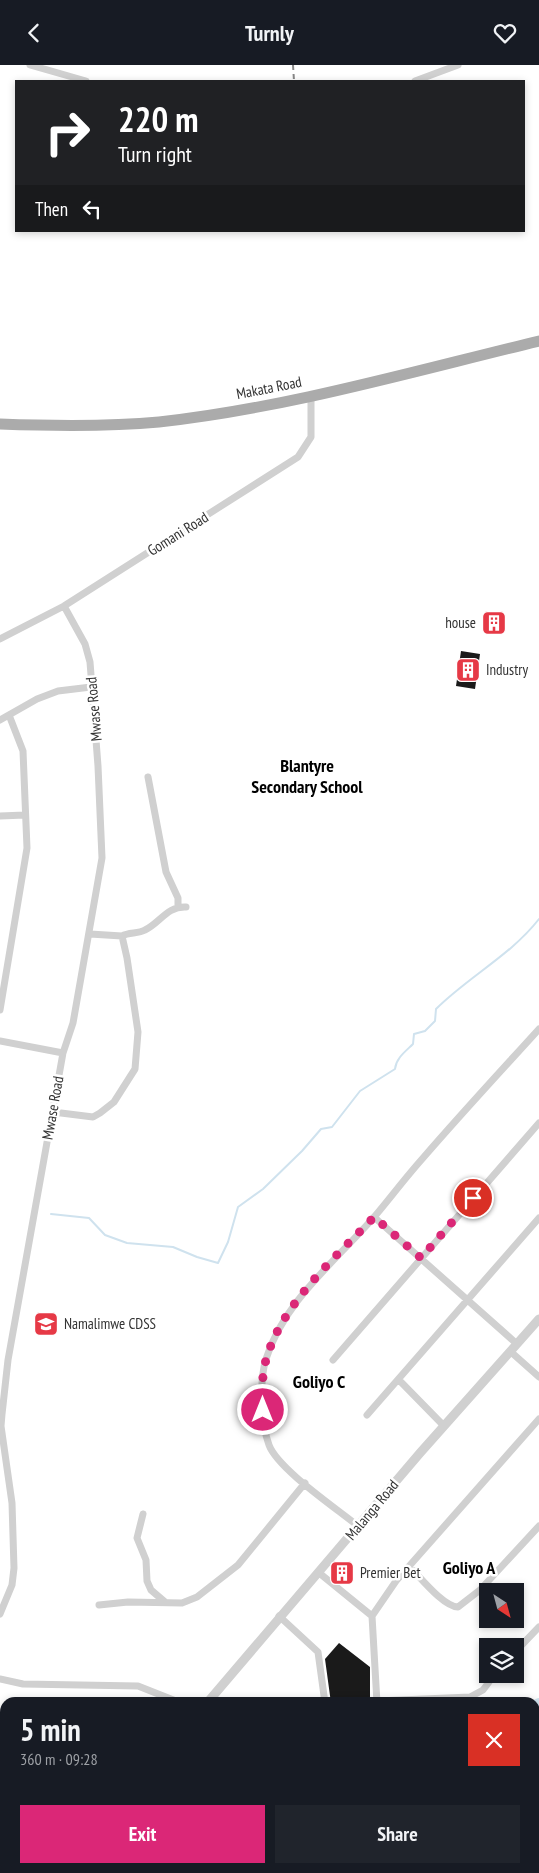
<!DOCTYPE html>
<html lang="en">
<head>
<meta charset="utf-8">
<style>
  body { margin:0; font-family:"PT Sans Narrow",sans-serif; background:#20242c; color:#f1f3f6; height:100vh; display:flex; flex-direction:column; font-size:19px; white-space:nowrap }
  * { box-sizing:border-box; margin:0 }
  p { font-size:16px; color:#9ea1a6 }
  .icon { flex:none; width:28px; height:28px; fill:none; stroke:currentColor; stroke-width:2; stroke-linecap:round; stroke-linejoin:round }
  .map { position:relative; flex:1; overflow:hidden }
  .side { position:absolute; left:0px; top:1632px; width:540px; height:176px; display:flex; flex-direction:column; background:#171b24; border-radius:15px 15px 0 0; box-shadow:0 2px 8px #0003 }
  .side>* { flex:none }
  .banner { position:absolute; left:15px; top:15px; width:510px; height:152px; border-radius:0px; box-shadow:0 2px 8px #0003; background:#202124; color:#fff; overflow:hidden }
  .needle { width:32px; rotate:144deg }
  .tools { position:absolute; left:479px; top:1518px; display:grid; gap:10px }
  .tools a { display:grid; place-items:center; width:45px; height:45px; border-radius:0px; background:#171b24; box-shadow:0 2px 8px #0003; font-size:25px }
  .pin { position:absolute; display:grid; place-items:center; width:42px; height:42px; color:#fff; margin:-21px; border:2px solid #fff; border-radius:50%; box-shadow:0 1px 5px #0007 }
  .me { position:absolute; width:55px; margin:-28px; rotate:0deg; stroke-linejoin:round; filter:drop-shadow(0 0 4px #0008) }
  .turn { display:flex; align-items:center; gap:18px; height:105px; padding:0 20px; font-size:22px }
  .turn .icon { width:65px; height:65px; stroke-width:2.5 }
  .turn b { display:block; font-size:35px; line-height:42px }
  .then { display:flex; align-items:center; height:48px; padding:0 20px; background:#0003; gap:10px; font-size:19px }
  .round { display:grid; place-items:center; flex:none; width:52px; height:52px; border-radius:0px; background:#20242c }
  .overview { display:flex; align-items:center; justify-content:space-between; height:85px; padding:0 20px }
  h1 { font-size:30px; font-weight:600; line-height:38px }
  .primary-button { display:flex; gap:10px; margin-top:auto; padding:10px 20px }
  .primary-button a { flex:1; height:58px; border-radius:0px; background:#db2777; color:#fff; font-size:20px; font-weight:600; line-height:58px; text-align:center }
  .primary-button a+a { background:#20242c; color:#f1f3f6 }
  header { display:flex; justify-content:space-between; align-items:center; height:65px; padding:0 20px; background:#171b24; font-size:22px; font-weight:600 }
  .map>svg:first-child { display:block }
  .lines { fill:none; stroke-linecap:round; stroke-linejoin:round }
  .stream { stroke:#cfe2ee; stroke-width:2 }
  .river { stroke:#cfe2ee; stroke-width:12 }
  .building { fill:#1a1a1a }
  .minor { stroke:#d0d0d0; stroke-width:7 }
  .tertiary { stroke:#d0d0d0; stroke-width:9 }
  .primary { stroke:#ababab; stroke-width:11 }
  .rail { stroke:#888; stroke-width:2; stroke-dasharray:5 4; stroke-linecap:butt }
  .route { stroke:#db2777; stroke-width:9; stroke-dasharray:0 16.2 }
  .labels { text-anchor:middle; stroke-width:5; stroke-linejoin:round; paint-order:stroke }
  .street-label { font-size:15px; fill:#333; stroke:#fff }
  .poi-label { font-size:15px; fill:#333; stroke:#fff; text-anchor:start }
  .quarter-label { font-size:18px; font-weight:bold; fill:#000; stroke:#fff }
</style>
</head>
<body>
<header><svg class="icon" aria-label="back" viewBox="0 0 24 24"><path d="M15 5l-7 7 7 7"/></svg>Turnly<svg class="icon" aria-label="heart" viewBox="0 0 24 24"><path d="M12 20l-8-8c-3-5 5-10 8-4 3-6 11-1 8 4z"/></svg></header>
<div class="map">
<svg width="539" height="1808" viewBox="0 0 539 1808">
  <rect width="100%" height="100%" fill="#fff"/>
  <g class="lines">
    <path class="stream" d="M51,1149L89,1153L105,1170L127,1178L173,1182L197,1192L218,1198L228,1177L238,1142L263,1124L302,1086L321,1064L332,1062L360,1026L395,1004C396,993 406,986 413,979L414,969L425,966L435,956L436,944C468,912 511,890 539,854"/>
    <path class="river" d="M535,1641L539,1639
      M348,1808L351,1804"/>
  </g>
  <path class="building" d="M491,550H499L498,566H490Z
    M461,586L480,589L475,624L456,621Z
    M343,1498L351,1505L341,1517L334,1512Z
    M339,1578L370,1602V1638H331L325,1594Z"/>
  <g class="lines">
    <path class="minor" d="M30,0L86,16
      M415,16L458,0
      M0,574L64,541L298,392L311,372V331
      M0,655L37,634L58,626L91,622
      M148,712L166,807L178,833V841
      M0,751L25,750
      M122,871C129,867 138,869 145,865C160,858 167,841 186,842
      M0,945L27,783L23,686L9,650
      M0,976L63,988
      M53,1047L93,1052L100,1048L114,1037L135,1004L138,967L127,893L122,871L90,869
      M374,1152L517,1279
      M510,1286L539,1312
      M333,1295L539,1058
      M399,1315L444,1361
      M367,1350L539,1153
      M143,1449L137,1473L146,1495L147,1516L151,1525L165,1537
      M358,1461C336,1443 278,1404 269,1380C261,1359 259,1316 266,1294C284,1236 336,1196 375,1151C391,1132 406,1112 423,1093C461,1049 500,1007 539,964
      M410,1502C421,1513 443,1541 458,1542L480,1525L539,1461
      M318,1507L372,1551
      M99,1540L128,1537L182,1538L197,1532L238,1500L305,1418
      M0,1549L12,1520L14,1503L12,1438L1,1361L2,1349L8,1295L63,988L73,958L102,793L98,701L90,597L85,579L64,541
      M279,1551L318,1587L325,1638
      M515,1587L539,1562
      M0,1614L23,1619L138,1621L181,1638
      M377,1636L470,1632L483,1625L495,1609
      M377,1638L372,1551L396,1516L539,1354
      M535,1767L539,1764
      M281,1804L298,1806L299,1804
      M37,1808L38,1804
      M222,1808L224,1804
      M482,1808L487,1804"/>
    <path class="tertiary" d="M207,1638L420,1388L539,1254
      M535,1694H539
      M0,1701L5,1702"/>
    <path class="primary" d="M0,359C53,361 106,362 159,357C287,343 414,306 539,276"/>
    <path class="rail" d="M293,0L294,16"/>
  </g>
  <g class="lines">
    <path class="route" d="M263,1345C263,1328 261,1311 266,1295C282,1238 335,1193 374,1152L421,1193L473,1133"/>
  </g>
  <defs>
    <symbol id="building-square" viewBox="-11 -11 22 22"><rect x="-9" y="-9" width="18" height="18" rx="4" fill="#e63946" stroke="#fff"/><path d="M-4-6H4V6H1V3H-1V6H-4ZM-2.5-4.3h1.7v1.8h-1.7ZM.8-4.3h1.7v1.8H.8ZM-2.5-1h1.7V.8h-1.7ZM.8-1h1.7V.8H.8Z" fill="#fff"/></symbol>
    <symbol id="school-square" viewBox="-11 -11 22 22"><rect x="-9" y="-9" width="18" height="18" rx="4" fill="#e63946" stroke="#fff"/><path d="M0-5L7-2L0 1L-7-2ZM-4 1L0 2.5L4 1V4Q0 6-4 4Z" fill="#fff"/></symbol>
  </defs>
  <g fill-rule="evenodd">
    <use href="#building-square" x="480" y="544" width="28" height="28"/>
    <use href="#building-square" x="454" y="591" width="28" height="28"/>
    <use href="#school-square" x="32" y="1245" width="28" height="28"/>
    <use href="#building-square" x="328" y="1494" width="28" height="28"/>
  </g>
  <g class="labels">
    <g class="street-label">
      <text transform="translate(269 323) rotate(-11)" y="5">Makata Road</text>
      <text transform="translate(178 469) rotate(-32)" y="5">Gomani Road</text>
      <text transform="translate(94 644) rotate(-95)" y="5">Mwase Road</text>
      <text transform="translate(53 1043) rotate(-80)" y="5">Mwase Road</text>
      <text transform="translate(372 1445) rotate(-50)" y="5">Malanga Road</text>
    </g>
    <g class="poi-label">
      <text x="476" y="563" text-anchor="end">house</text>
      <text x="486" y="610">Industry</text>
      <text x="64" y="1264">Namalimwe CDSS</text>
      <text x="360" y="1513">Premier Bet</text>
    </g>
    <g class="quarter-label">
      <text x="307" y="707">Blantyre<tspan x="307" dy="21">Secondary School</tspan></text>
      <text x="319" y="1323">Goliyo C</text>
      <text x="469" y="1509">Goliyo A</text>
    </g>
  </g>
</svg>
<div class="tools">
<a><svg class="needle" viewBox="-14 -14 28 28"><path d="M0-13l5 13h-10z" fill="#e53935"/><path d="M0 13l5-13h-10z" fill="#9ea1a6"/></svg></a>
<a><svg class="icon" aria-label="layers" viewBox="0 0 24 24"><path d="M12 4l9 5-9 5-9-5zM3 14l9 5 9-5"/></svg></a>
</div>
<div class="pin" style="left:473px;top:1133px;background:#d93025"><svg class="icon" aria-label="arrive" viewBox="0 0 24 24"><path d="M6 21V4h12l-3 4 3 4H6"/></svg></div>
<svg class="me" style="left:263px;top:1345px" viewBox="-20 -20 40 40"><circle r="17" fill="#db2777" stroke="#fff" stroke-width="3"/><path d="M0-11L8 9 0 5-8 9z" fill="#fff"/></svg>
<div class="banner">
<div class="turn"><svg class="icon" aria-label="right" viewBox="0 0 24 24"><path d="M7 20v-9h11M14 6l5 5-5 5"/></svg><div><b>220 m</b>Turn right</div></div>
<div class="then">Then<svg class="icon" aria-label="left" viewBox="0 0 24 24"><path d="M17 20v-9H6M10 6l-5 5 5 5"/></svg></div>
</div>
<section class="side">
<div class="overview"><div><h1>5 min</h1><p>360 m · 09:28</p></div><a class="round" style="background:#d93025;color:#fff"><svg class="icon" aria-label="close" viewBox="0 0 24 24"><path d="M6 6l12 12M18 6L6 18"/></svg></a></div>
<div class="primary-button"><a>Exit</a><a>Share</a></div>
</section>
</div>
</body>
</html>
